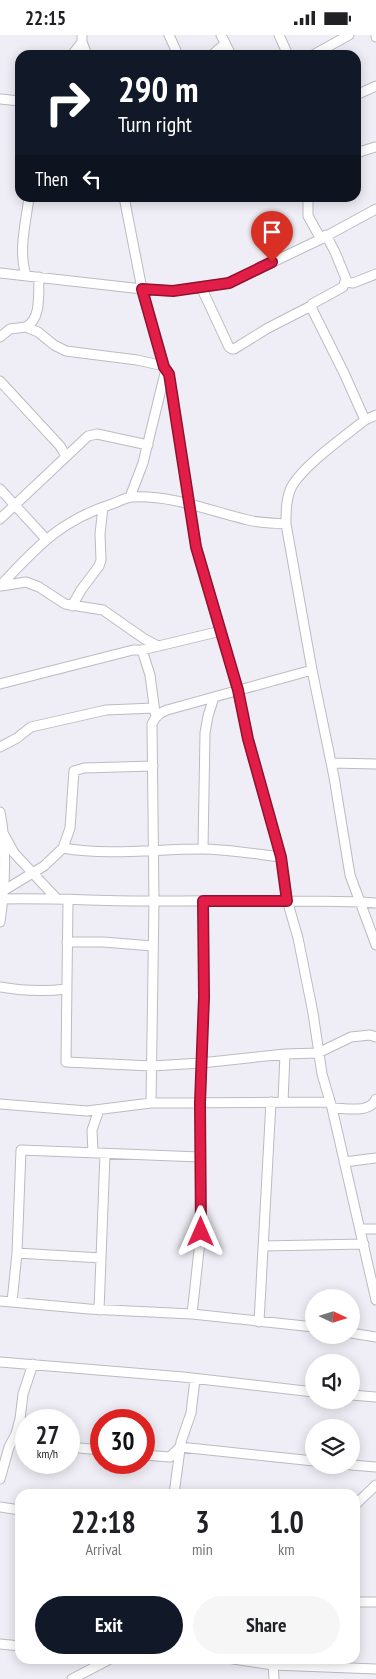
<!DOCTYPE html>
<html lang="en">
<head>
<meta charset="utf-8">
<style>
  body { margin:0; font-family:"PT Sans Narrow",sans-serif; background:#f6f6f6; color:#202124; height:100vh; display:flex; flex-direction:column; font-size:19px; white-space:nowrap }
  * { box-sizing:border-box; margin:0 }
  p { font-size:16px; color:#757577 }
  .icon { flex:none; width:28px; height:28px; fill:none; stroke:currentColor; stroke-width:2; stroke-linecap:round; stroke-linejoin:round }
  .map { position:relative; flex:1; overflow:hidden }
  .sheet { position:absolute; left:15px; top:1454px; width:345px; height:175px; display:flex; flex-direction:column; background:#fff; border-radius:15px; box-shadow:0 2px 12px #0003 }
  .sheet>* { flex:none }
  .guide { position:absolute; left:15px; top:15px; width:346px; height:152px; border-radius:15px; box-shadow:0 2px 12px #0003; background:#111827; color:#fff; overflow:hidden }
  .needle { width:32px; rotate:94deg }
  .buttons { position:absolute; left:305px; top:1254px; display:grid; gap:10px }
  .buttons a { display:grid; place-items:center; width:55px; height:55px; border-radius:50%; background:#fff; box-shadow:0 2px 12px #0003; font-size:25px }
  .speed { position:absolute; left:15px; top:1374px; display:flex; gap:10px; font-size:25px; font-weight:700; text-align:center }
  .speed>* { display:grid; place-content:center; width:65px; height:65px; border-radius:50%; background:#fff; box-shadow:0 2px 12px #0003; line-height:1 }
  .speed small { font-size:12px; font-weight:400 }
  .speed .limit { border:8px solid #d22; background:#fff; color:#111 }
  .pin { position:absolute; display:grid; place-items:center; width:42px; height:42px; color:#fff; margin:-51px -21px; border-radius:50% 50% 50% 0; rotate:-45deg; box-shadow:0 0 5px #0007 }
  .pin .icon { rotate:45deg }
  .me { position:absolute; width:55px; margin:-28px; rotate:0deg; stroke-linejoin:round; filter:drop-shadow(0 0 4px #0008) }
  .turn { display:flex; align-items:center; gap:18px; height:105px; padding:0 20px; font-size:22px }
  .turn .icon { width:65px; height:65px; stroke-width:2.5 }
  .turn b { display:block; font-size:35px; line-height:42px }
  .then { display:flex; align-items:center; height:48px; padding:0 20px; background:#0003; gap:10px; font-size:19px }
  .eta { display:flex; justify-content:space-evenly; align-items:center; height:85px; text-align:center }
  .eta b { font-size:30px; font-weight:700; line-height:35px }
  .primary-button { display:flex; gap:10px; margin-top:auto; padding:10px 20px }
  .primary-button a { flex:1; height:58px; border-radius:30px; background:#111827; color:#fff; font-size:20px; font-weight:700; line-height:58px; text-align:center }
  .primary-button a+a { background:#f6f6f6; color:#202124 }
  .status { display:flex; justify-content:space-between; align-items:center; height:35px; padding:0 25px; background:#fff; direction:ltr }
  .status svg { height:14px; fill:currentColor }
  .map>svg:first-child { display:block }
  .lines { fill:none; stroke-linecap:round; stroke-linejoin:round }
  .minor-casing { stroke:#bbbbc2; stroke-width:11 }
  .minor { stroke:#fff; stroke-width:9 }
  .route-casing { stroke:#92132f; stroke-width:12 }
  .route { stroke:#e11d48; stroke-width:9 }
</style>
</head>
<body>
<div class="status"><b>22:15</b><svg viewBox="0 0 49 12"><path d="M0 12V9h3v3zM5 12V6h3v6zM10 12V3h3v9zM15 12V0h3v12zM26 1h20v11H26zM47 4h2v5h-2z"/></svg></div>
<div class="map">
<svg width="376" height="1644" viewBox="0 0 376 1644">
  <rect width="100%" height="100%" fill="#efeef6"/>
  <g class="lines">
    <defs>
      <path id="minor" d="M82,0V7L87,20
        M169,0L178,20
        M221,0L231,20
        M279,0L288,20
        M376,0V2
        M72,20L82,7
        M212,20L225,9
        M313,20L349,0
        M356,60L376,51
        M0,64L20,66
        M356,118L375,112
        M124,162L142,254L164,331L169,339L196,512L238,655L248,705L281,822L287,865L298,903L313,978L322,1039L332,1073L376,1265
        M308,162V181L321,204
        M326,200L335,217L346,244L343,252L312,269V274L344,338L365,385
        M0,238L142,254L173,256L229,248L321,204L376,174
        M26,240C18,216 26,187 29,162
        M346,247L353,248L376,239
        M201,252L229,312L232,314H234L268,293L311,271
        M26,292C42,283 38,258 39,242
        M0,302L10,294L26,292L38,297L54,310L66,316L137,325L164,331
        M0,346L60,411L66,421
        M376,380L365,385C345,401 305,429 292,451C286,462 286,477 286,489L312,635L334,742L350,840L376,910
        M0,454L46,504
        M130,462L143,428L166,334
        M0,484L88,401L97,399L148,410
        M0,551C36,513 59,486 112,469C118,467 126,462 133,462C172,460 210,476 248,485C260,488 273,488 286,489
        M1,551L26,547L39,552L65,569L103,575L143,603L158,611
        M72,571L81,555L99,531L101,525L100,499L103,472
        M142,615L150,640L155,678
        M0,649L133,615H142L221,596
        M0,712L17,703L31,692L106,675L154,673
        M332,728L376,729
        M0,777C7,812 5,852 0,887
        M3,798L14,818L57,864
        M63,813L70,793L74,736L84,733L153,731
        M203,814L205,698L208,681L214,662
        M3,856L44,831L63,813C109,821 155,814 201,814C227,814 255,819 281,822
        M3,864C53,863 102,866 152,866C226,866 301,864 376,868
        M68,865L66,1027L152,1031L201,1028L285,1019L318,1018L351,1002L370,1000L376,1002
        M67,907H103L153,911
        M0,952C23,956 43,957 67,954
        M283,1067L285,1019
        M151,1068L154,866L152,689C156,681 159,678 167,675L312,635
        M0,1069L87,1076L151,1068L330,1067
        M332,1073C345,1073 370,1079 376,1064
        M93,1118L92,1095L99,1075
        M344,1127L376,1123
        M360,1194H376
        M263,1211L364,1209
        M17,1218L101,1223
        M0,1266L89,1274L192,1279L314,1292
        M12,1267L17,1218L21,1115L200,1122
        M99,1275L105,1119
        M192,1279L201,1197L200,1068L204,962L203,866
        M259,1287L271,1067
        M351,1298L376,1302
        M0,1327L183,1342L314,1357
        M351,1360L376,1362
        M16,1399L26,1405
        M69,1412L101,1415
        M144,1420L170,1422L180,1412L314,1426
        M351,1430L376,1432
        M0,1444L9,1412L16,1399L20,1384L23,1359L33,1329
        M174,1459L181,1407L191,1378L195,1344
        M355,1470L376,1450
        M0,1472L20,1475
        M355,1567H376
        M0,1609L20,1611
        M233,1624L273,1630L376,1634
        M273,1626L274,1644
        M72,1644L110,1624"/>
    </defs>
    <use href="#minor" class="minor-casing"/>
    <use href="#minor" class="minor"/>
  </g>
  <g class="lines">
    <defs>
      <path id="route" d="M201,1197L200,1068L204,962L203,866H287L281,822L248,704L238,655L196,512L169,339L164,332L142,254L173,256L229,248L272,227"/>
    </defs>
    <use href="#route" class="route-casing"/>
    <use href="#route" class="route"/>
  </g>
</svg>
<div class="buttons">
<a><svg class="needle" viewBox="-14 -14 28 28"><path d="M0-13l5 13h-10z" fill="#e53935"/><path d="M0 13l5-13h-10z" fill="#757577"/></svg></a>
<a><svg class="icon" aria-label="sound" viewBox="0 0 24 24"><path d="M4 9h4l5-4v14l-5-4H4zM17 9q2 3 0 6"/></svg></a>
<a><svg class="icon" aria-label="layers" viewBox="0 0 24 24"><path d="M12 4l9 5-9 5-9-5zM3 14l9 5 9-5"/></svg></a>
</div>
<div class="speed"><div>27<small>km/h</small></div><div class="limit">30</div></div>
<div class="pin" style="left:272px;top:227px;background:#d93025"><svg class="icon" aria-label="arrive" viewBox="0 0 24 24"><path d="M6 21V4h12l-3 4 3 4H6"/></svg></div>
<svg class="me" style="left:201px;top:1197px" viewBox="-20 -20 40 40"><path d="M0-17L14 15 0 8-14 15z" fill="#e11d48" stroke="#fff" stroke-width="4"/></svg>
<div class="guide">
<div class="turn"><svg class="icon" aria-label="right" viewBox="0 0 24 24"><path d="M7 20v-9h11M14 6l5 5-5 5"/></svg><div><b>290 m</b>Turn right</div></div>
<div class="then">Then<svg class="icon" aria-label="left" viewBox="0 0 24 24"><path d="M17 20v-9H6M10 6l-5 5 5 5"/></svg></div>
</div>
<section class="sheet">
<div class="eta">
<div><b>22:18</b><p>Arrival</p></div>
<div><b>3</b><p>min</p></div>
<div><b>1.0</b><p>km</p></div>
</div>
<div class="primary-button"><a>Exit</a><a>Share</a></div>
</section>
</div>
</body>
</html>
